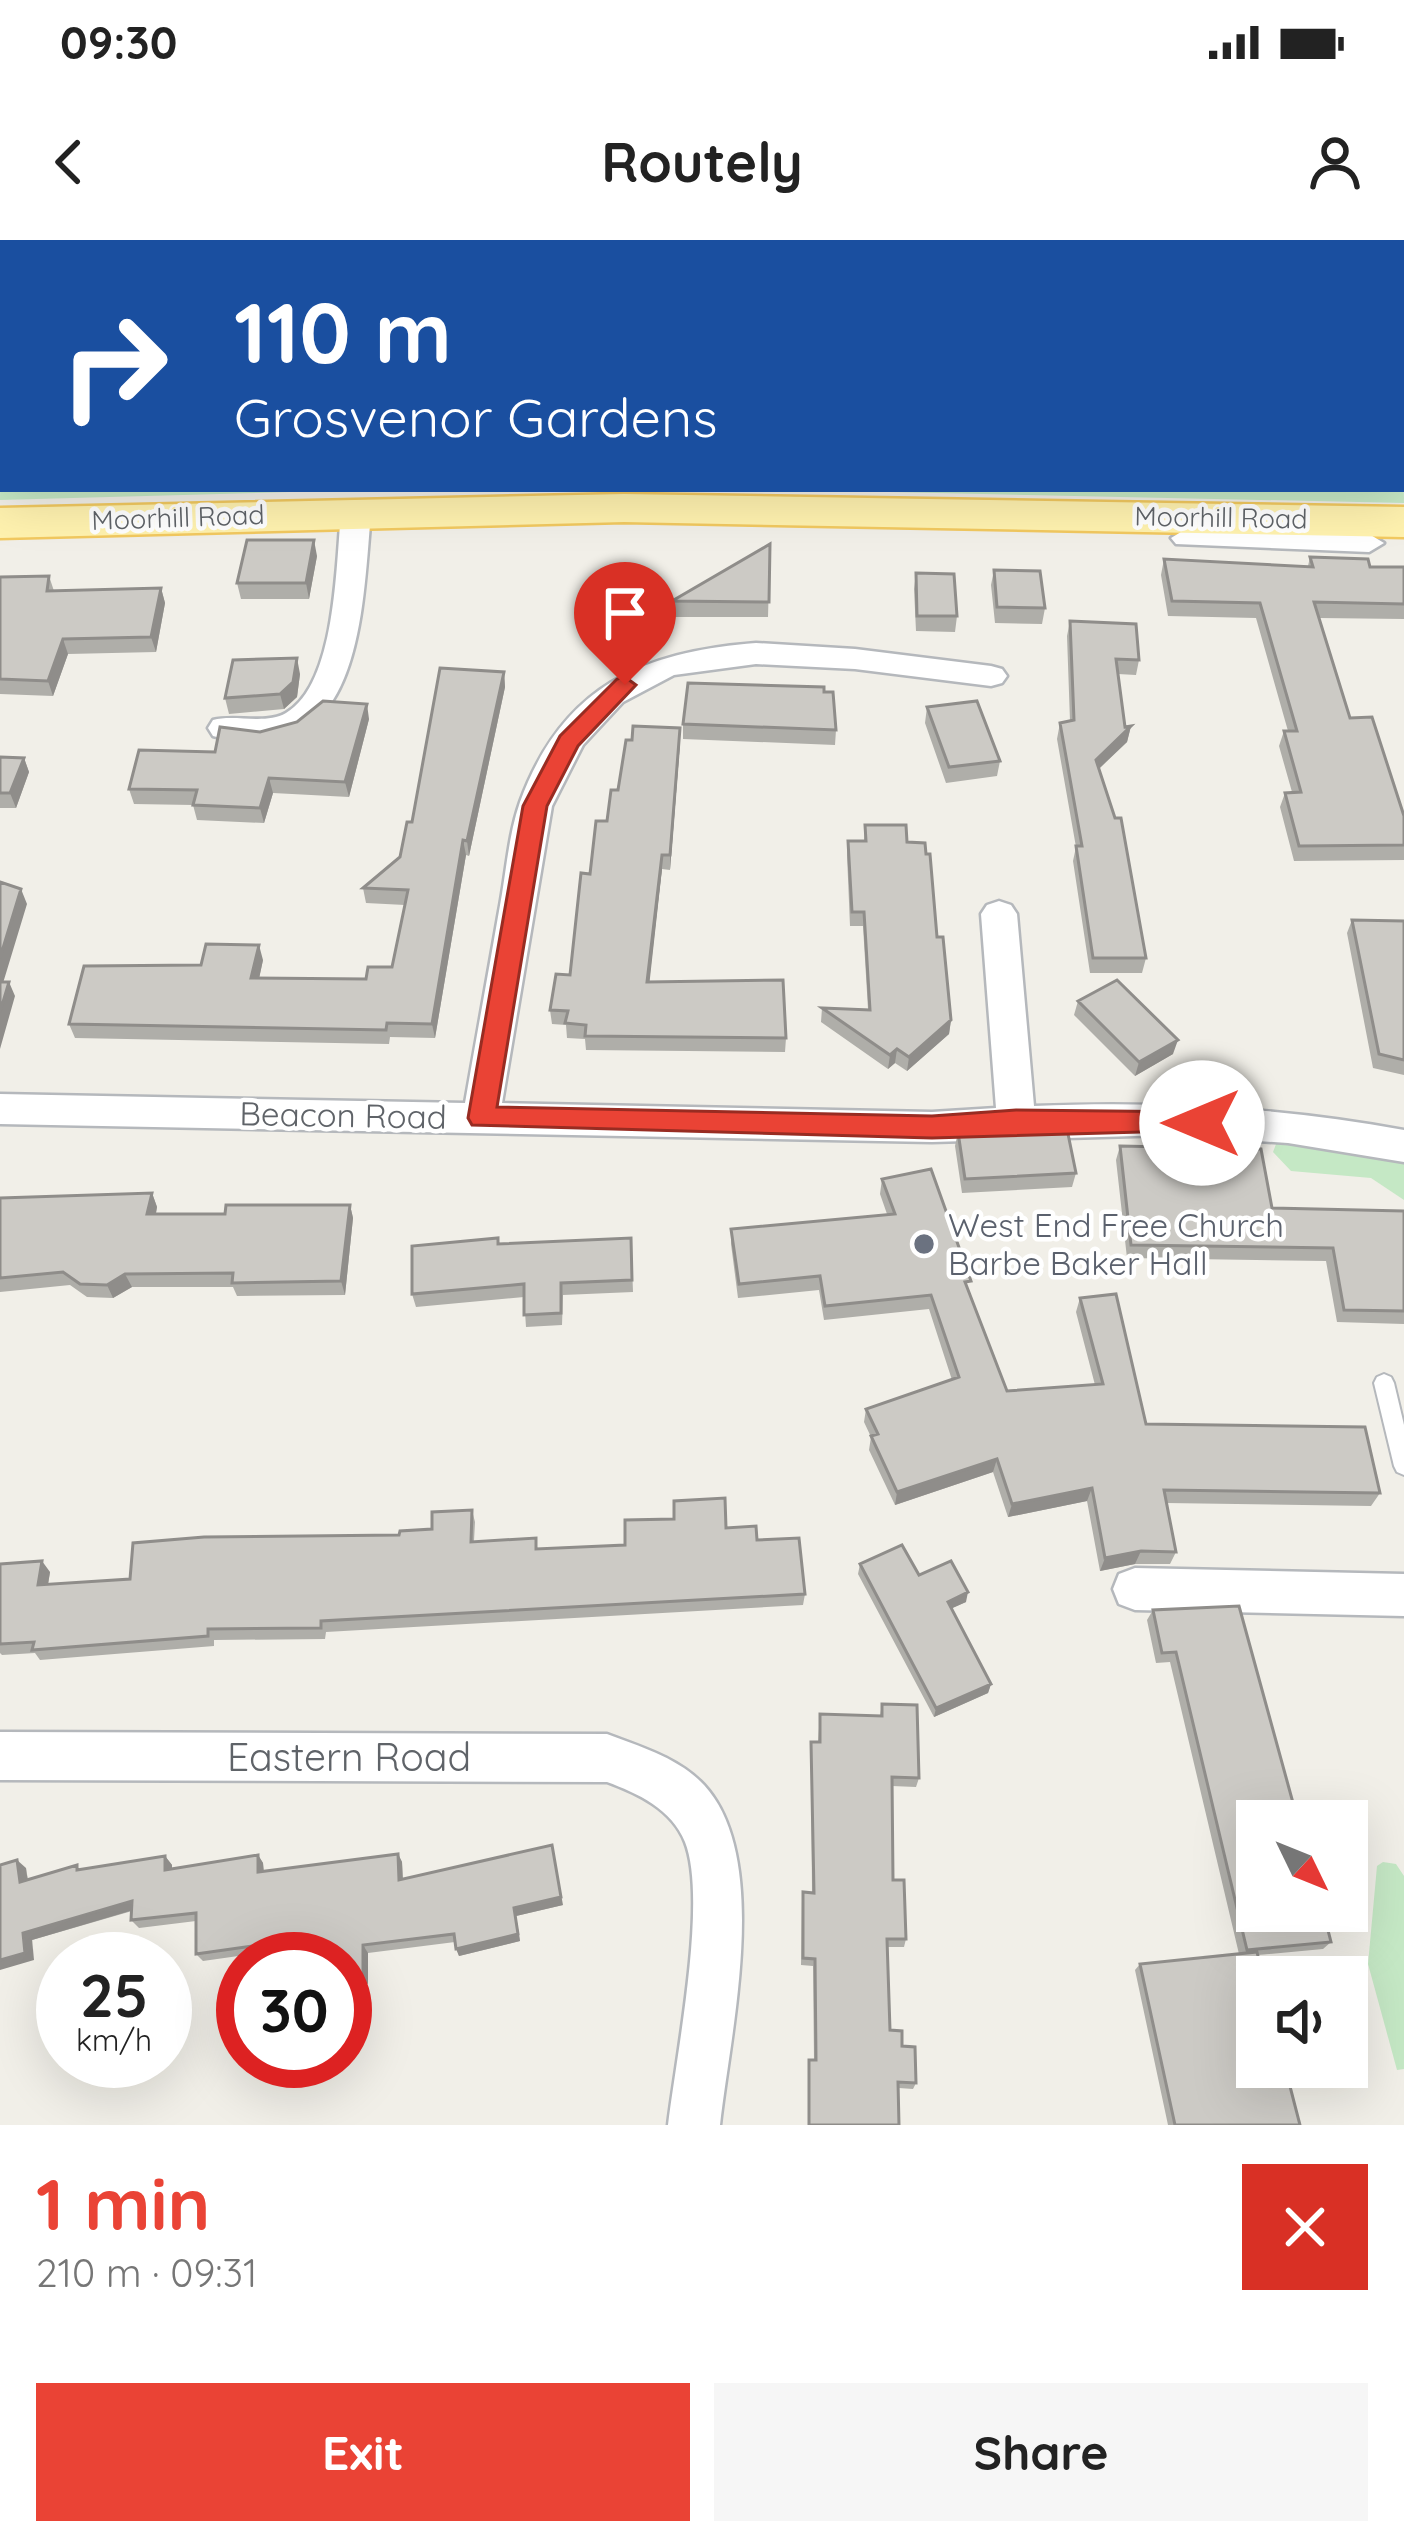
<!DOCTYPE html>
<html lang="en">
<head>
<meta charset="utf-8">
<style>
  body { margin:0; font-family:Quicksand,sans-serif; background:#f6f6f6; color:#222; height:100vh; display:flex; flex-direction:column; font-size:45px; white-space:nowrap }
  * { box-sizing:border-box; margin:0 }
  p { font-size:39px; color:#767676 }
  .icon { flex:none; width:66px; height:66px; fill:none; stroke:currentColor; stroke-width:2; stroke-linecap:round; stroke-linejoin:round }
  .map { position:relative; height:1885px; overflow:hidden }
  .side { display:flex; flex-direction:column; background:#fff; flex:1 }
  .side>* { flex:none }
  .guide { position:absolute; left:0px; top:0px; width:1404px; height:252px; box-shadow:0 12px 48px #0002; background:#1a4fa0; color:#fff; overflow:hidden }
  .needle { width:78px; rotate:133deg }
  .controls { position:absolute; left:1236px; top:1560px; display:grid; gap:24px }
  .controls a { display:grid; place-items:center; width:132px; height:132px; border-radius:0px; background:#fff; box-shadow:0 12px 48px #0002; font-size:60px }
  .speed { position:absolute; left:36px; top:1692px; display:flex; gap:24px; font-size:60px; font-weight:700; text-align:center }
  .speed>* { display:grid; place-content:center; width:156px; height:156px; border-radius:50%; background:#fff; box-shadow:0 12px 48px #0002; line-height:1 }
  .speed small { font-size:30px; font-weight:400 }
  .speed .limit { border:18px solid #d22; background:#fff; color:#111 }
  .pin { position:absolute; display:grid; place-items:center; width:102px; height:102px; color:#fff; margin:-123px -51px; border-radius:50% 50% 50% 0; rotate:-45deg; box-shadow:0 0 12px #0007 }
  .pin .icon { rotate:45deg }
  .me { position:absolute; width:132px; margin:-66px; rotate:270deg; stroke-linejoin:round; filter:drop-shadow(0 0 9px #0008) }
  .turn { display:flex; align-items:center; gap:42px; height:252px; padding:0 36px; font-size:54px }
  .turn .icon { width:156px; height:156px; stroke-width:2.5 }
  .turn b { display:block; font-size:84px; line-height:102px }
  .round { display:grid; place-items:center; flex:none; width:126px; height:126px; border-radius:0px; background:#f6f6f6 }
  .overview { display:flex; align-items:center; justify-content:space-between; height:204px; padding:0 36px }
  h1 { font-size:72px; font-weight:700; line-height:90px; color:#ea4335 }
  .cta { display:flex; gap:24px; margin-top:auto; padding:24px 36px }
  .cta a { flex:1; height:138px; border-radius:0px; background:#ea4335; color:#fff; font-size:48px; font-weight:700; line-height:138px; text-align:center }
  .cta a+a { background:#f6f6f6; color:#222 }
  .status { display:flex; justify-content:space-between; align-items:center; height:84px; padding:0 60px; background:#fff; direction:ltr }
  .status svg { height:33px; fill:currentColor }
  header { display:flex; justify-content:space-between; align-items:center; height:156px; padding:0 36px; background:#fff; font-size:54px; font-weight:700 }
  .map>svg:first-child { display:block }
  .green { fill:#c5e8c5 }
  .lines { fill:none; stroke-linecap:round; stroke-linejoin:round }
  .service-casing { stroke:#b5b8bc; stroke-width:4 }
  .minor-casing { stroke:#b5b8bc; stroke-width:5 }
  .primary-casing { stroke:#f2c960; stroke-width:5 }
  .service { fill:#fff; fill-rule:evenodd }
  .minor { fill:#fff; fill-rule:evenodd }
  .primary { fill:#fff2af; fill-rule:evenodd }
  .wall { fill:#afaea9 }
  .shaded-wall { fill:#8f8d8a }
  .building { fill:#cccac5; stroke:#8f8d8a; stroke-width:3 }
  .route { fill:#ea4335; stroke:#982c22; stroke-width:3 }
  .worship-dot { fill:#6b7280; stroke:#fff; stroke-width:4.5 }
  .labels { text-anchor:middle; stroke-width:9; stroke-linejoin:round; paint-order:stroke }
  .far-street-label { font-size:27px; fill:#5f6368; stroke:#fff }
  .street-label { font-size:33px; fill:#5f6368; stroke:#fff }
  .worship-label { font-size:33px; fill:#5b616d; stroke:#fff; text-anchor:start }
  .near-street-label { font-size:39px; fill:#5f6368; stroke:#fff }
</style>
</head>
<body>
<div class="status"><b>09:30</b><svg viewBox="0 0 49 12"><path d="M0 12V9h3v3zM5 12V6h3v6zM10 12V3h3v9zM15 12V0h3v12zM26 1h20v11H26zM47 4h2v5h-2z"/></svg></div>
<header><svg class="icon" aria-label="back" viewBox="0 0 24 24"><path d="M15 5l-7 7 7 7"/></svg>Routely<svg class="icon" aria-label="person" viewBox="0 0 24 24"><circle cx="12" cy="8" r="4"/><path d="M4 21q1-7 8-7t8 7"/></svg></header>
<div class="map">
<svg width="1404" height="1885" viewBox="0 0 1404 1885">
  <rect width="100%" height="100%" fill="#f1efe8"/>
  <path class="green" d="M7,0H892L895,3H4Z
    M3,4V249H397L0,260Z
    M1401,62L1404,263L754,249H1401Z
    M1278,899L1404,923V960L1371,938L1291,931L1273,912Z
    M1383,1622L1396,1624L1404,1636V1829L1397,1830L1368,1724L1377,1626Z"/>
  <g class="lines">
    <defs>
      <path id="service" d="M1384,1134L1391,1137L1394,1143L1404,1185V1235L1397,1232L1394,1226L1374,1143L1377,1137Z"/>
      <path id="minor" d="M1210,0H1236L1237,3H1211Z
        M356,264L371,273C362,372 362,538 213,496L208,488L213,480C235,474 265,485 286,473C336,444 336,325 341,273Z
        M1186,289L1369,294L1384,303L1369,312L1176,304L1171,298Z
        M756,403L855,409L991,426L1002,429L1007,436L1002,443L991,446L855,429L756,424L674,435L623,462L583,505L552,566L502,863L932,872L996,868L981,674L987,665L999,661L1011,665L1017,674L1034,866C1158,861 1281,867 1404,890V922L1288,903L1169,895L932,902L0,884V854L465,863C476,799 488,735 499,671C506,636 508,596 520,562C562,447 641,412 756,403Z
        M1135,1328L1404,1334V1376L1135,1370L1119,1364L1113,1349L1119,1334Z
        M0,1492L607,1494C641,1507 679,1518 704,1545C772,1619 730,1793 720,1885H668C676,1817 708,1660 685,1602C672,1569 637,1553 607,1542L0,1540Z"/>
      <path id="primary" d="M624,254L1404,267V297L624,282L0,298V268Z"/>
    </defs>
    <use href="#service" class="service-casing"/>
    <use href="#minor" class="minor-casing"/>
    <use href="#primary" class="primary-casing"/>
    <use href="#service" class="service"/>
    <use href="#minor" class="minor"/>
    <use href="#primary" class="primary"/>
  </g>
  <path class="wall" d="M1085,0H1178V3H1086Z
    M1240,0H1339L1340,3H1241Z
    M770,304L768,377H672V361Z
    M317,316L309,359H241L237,343Z
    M1310,317L1370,327H1404V379L1319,378L1350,478L1404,576V620L1294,621L1280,567L1285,553L1292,552L1279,506L1284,491H1288L1256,378L1168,376L1161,335L1164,319L1308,326Z
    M994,330L1045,368L1042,384L995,383L991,345Z
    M916,333L957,376L955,392L916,391L914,349Z
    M49,336L54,351L161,348L165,363L156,412L68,414L53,456L0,454V337Z
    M1070,381L1139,420L1136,435L1118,434L1125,487L1131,486L1127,502L1099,529L1146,718L1142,733H1090L1073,621L1076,607L1057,499L1060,483L1070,481L1067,396Z
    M504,432L505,447L469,616L466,615L435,798L390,797L389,804L75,798L69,784L201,725L263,720L259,738L366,739L392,727L405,665L366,663L363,648L400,617L412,582Z
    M300,434L297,457L284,469L229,474L225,458Z
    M824,452L836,490L835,505L683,499V484Z
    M927,467L1000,521L997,536L946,543L925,483Z
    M369,479L349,557L273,553L264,583L197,580L193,565L134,564L129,549L260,492Z
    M632,500L680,503L670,630L662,629L649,742L786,798L785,812L586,810L585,799L567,798L566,785L552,784L550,770L570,735L590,634Z
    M0,517L24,518L29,532L16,568H0Z
    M865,585L907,602L937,697L951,780L949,794L907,831L895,823L888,829L821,782L822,768L868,769L863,686H850L847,615L848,601H864Z
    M1352,680L1404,681V835L1373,828L1347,693Z
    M1078,761L1173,814L1135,836L1074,775Z
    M958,892L1076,933L1072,947L962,953L955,906Z
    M1120,906L1272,968L1404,971V1084L1337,1082L1326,1021L1127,1018L1116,920Z
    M882,939L969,1052L1007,1151L1095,1145L1076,1072L1080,1058L1146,1184L1380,1253L1371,1266L1166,1263L1176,1312L1170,1324H1135L1100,1331L1087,1261L1008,1277L993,1232L895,1265L869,1210L871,1197L864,1182L866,1169L952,1140L929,1069L824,1080L819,1050L738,1058L731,1004V989L887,974L880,954Z
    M152,953L157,967L156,974H225L350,965L353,978L345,1055L237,1056L233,1047H132L113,1058L87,1057L70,1045L0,1052V958Z
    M631,998L633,1052L563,1055L562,1085L526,1087L524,1057L416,1067L412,1054L498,1004Z
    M472,1270L475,1282L474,1301L538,1309L625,1305L726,1288L757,1300L805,1354L803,1365L326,1392L325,1399L214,1400V1406L40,1420L35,1413L2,1415L0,1413V1324L50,1332L48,1345L130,1339L432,1289Z
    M860,1324L919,1335L966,1362L952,1368L991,1444L988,1453L934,1477L858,1334Z
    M1153,1370L1331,1702L1323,1709L1258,1715L1300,1885H1168L1135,1730L1140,1724L1239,1714L1170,1422L1156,1423L1147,1380Z
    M882,1464L919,1538L916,1547L892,1546L893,1640L906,1699L904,1707H888L890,1790L902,1806L916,1843L913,1849L899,1848V1885H808V1826L809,1820H814L813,1726L801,1725L802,1660L803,1652L812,1653L811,1502H818L820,1474L880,1476Z
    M398,1614L402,1622L403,1639L563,1665L516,1676L520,1701L459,1716L455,1702L368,1713V1744L345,1747V1719L294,1708L203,1721L196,1714V1681L139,1688L131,1680L132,1671L32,1700L34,1720L26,1628L28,1640L165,1616L172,1625V1629L258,1615L263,1623L264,1631Z"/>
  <path class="shaded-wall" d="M314,300L317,316L309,359L306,343Z
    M161,348L165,363L156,412L151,397Z
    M63,399L68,414L53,456L48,441Z
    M297,418L300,434L297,457L284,469L280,454Z
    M504,432L505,447L469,616L467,601Z
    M367,464L369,479L349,557L345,542Z
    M1131,486L1127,502L1092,535L1096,520Z
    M680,488V503L670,630V615Z
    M24,518L29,532L16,568L10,553Z
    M269,538L273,553L264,583L260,568Z
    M463,600L466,615L435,798L432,784Z
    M662,615V629L648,756L647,742Z
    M21,649L27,664L0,753V718Z
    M259,705L263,720L256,753L251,738Z
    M9,742L15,756L0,809V772Z
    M951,780L949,794L907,831L909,817Z
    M1178,800L1173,814L1135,836L1139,822Z
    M897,809L895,823L888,829L890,815Z
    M152,953L157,967L153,987L147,974Z
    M350,965L353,978L345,1055L341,1041Z
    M125,1034L132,1047L113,1058L107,1045Z
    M997,1219L993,1232L895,1265L897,1252Z
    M1092,1248L1087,1261L1008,1277L1012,1264Z
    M1141,1311L1135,1324L1100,1331L1105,1318Z
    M42,1321L50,1332L46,1356L38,1345Z
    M968,1352L966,1362L946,1371L948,1362Z
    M991,1444L988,1453L934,1477L936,1468Z
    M552,1605L563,1665L516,1676L520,1701L459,1716L456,1709L514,1668Z
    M398,1614L402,1622L403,1647L399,1640Z
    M258,1615L263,1623L264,1640L258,1632Z
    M165,1616L172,1625V1638L165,1630Z
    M17,1620L26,1628L29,1650L20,1642Z
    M132,1661L140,1668L32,1700L34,1720L0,1730V1720L23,1693Z
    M363,1705L368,1713V1744L363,1737Z"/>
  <path class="building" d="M1135,0H1178V3H1135Z
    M1258,0H1339L1340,3H1259Z
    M247,300H314L306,343H237Z
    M770,304L769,362L672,361Z
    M1310,317L1368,319L1370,327H1404V364L1314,362L1350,478L1372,477L1404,576V605L1299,606L1285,553L1301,552L1284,491H1297L1260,363L1172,361L1164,319L1313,327Z
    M994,330L1040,331L1045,368L997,367Z
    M916,333L954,334L957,376H917Z
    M49,336L47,351L161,348L151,397L63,399L48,441L0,439V337Z
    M1070,381L1136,384L1139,420L1116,419L1125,487L1131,486L1096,520L1115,578H1121L1146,718H1093L1076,606H1082L1060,483L1074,480Z
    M297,418L293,442L280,454L225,458L233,420Z
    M440,428L504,432L467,601L463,600L432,784L387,783L386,790L69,784L84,726L201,725L206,704L259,705L251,738L366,739L368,727H392L408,650L363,648L400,617L407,582H412Z
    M688,443L824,447V452H833L836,490L683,484Z
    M323,461L367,464L345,542L269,538L260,568L193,565L197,550L129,549L139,510L215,512L220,487L260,492L297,482Z
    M977,461L1000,521L949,527L927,467Z
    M633,486L680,488L670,615H662L647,742L783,740L786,798L585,796L586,785L565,783L568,771L550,770L556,734L570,735L581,633L590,634L596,581H607L611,550H618L626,500H632Z
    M0,517L24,518L10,553H0Z
    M865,585H906L907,602L925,603L926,614H930L937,697H943L951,780L909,817L897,809L890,815L822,768L870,770L864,672H852L848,601H866Z
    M0,642L21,649L0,718Z
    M1352,680L1404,681V820L1379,814Z
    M1117,740L1178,800L1139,822L1078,761Z
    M0,742H9L0,772Z
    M1067,889L1076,933L965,939L958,892Z
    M1120,906L1261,909L1272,968L1404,971V1071L1344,1070L1333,1008L1131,1005Z
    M931,929L971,1041L965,1042L1007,1151L1103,1144L1080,1058L1116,1054L1146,1184L1365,1187L1380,1253L1164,1250L1176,1312L1141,1311L1105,1318L1092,1248L1012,1264L997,1219L897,1252L871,1196L878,1194L866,1169L959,1137L931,1055L825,1066L820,1036L739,1044L731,989L895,974L882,939Z
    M152,953L147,974H225L226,965H350L341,1041L232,1043L233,1033L125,1034L107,1045L80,1044L63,1032L0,1038V958Z
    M498,998V1004L631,998L632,1040L561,1043V1073L524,1075V1044L412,1054V1006Z
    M725,1258L726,1288L756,1286L757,1300L799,1298L805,1354L321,1381V1388L208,1389V1396L32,1410L34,1402L0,1404V1324L42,1321L38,1345L130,1339L133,1303L204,1297L399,1295L400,1291L432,1289V1272L472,1270L471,1302L536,1298V1309L625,1305V1280L674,1279V1261Z
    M902,1305L919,1335L951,1321L968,1352L948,1362L991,1444L936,1468L860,1324Z
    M1239,1366L1298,1581H1257V1671H1323L1331,1702L1247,1710L1176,1412L1162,1413L1153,1370Z
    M882,1464L917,1465L919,1538L892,1537L893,1640H904L906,1699H887L890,1790L902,1791V1806L915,1807L916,1843L898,1842L899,1885H809V1820H816L815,1719L803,1718V1652L814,1653L811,1502H820V1474L882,1476Z
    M552,1605L561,1657L514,1668L518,1694L456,1709L454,1694L363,1705V1737L345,1740V1719H294V1700L196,1714V1673L131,1680L132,1661L23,1693L25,1713L0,1720V1625L17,1620L20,1642L77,1625V1630L165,1616V1630L258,1615V1632L398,1614L399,1640Z
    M1257,1712L1263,1737H1257V1827H1285L1300,1885H1175L1140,1724Z"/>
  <path class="route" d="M625,437L636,445L578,506L547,566L497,867L932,876L1016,870L1202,872L1212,875L1215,883L1212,890L932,898L472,885L468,878L523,566L560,496L617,439Z"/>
  <circle class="worship-dot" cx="924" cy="1004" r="12"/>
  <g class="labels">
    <g class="far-street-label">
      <text transform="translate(178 278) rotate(-2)" y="9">Moorhill Road</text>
      <text transform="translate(1221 278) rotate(1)" y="9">Moorhill Road</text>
    </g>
    <g class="street-label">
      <text transform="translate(343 875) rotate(1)" y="12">Beacon Road</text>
    </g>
    <g class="worship-label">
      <text x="948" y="997">West End Free Church<tspan x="948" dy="38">Barbe Baker Hall</tspan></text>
    </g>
    <g class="near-street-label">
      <text x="349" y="1531">Eastern Road</text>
    </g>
  </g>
</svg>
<div class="controls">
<a><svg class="needle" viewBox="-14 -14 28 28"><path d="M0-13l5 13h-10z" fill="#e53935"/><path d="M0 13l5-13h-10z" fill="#767676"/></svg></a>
<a><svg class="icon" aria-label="sound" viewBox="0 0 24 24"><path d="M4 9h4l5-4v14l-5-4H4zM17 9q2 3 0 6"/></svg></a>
</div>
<div class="speed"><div>25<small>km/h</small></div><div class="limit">30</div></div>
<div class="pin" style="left:625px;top:445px;background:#d93025"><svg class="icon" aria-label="arrive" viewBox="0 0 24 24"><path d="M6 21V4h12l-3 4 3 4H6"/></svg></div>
<svg class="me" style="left:1202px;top:883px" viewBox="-20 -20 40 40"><circle r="19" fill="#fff"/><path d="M0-13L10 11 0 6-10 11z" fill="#ea4335"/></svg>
<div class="guide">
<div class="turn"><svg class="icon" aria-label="right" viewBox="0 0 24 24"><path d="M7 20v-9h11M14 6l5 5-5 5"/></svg><div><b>110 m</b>Grosvenor Gardens</div></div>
</div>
</div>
<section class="side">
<div class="overview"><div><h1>1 min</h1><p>210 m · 09:31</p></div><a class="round" style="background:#d93025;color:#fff"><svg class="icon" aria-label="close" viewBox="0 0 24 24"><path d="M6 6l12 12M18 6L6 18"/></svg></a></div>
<div class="cta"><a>Exit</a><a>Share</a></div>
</section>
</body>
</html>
